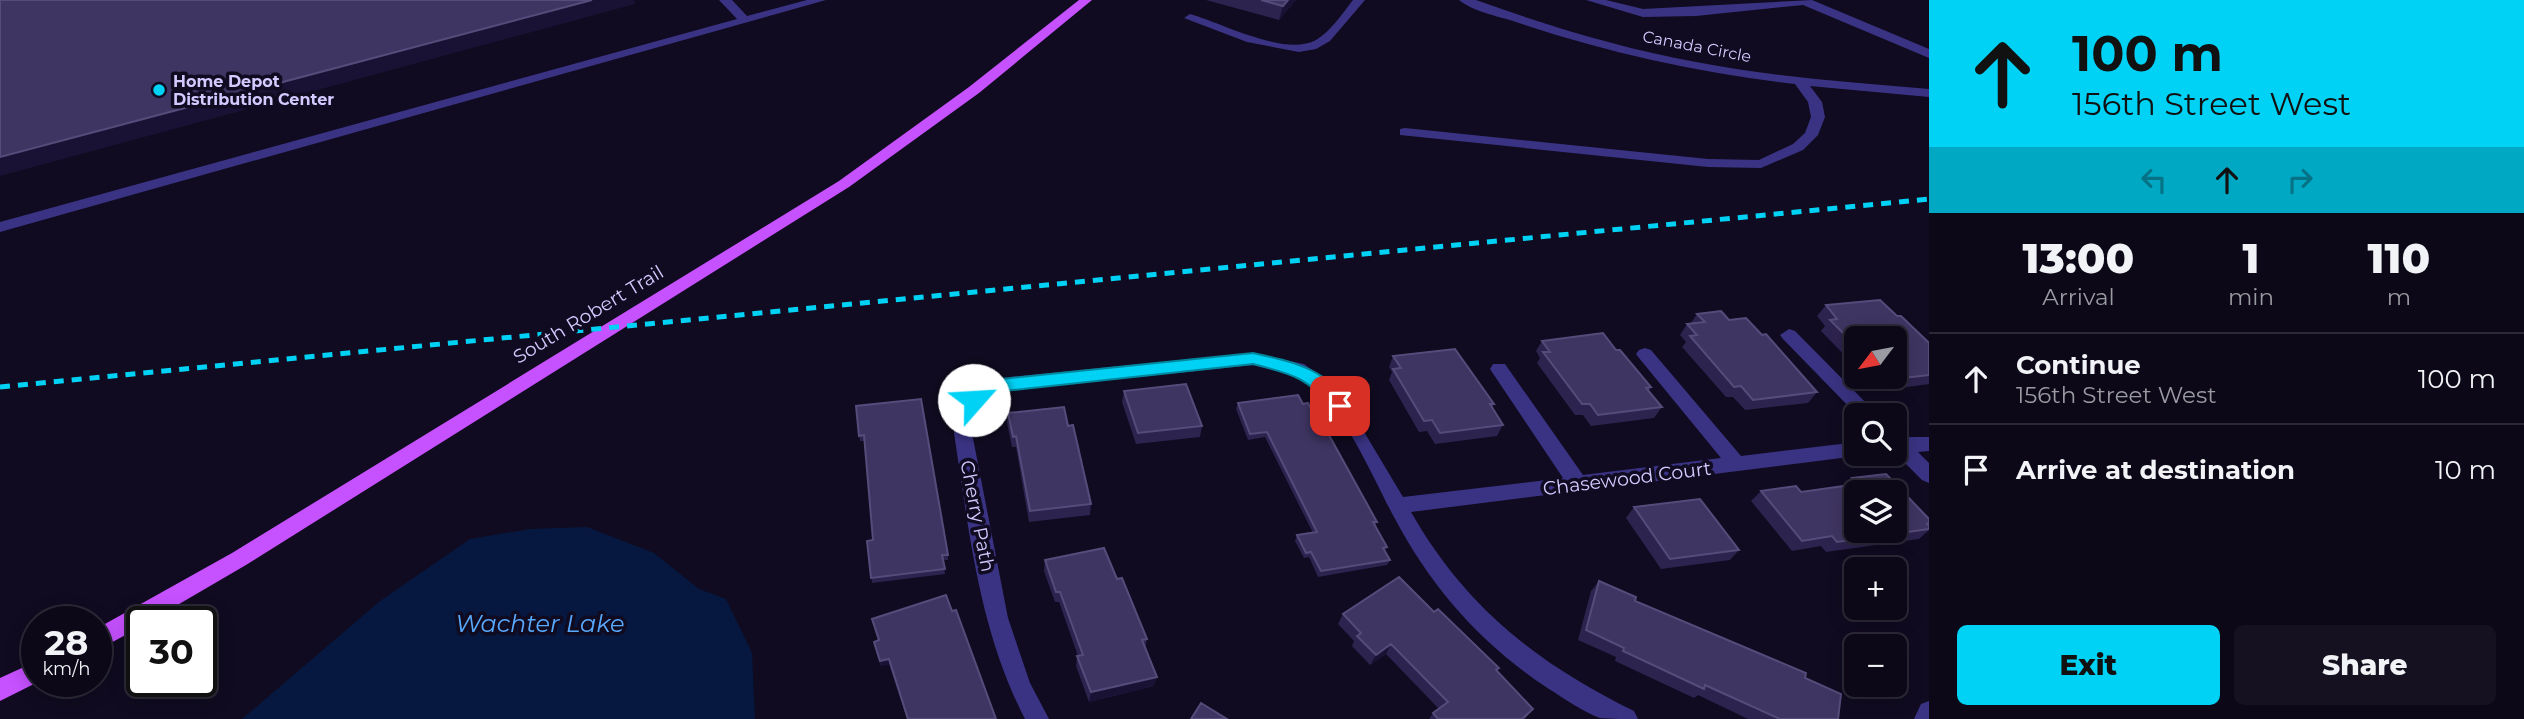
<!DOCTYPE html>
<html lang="en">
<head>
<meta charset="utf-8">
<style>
  body { margin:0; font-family:Montserrat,sans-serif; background:#151121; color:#f1f3f6; height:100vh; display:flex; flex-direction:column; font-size:26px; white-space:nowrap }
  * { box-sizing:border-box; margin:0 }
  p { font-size:23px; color:#9a9aa2 }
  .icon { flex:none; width:38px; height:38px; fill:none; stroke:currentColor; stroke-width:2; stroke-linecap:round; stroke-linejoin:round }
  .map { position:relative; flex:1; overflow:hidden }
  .drawer { display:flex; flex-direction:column; background:#0c0818; width:595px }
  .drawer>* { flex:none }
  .hud { background:#00d2f5; color:#111; overflow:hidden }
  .needle { width:46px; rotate:238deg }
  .fabs { position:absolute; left:1844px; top:326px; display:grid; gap:14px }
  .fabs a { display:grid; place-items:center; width:63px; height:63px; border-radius:10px; background:#0c0818; box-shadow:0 4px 18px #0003,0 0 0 2px #2c2937; font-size:35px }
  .speed { position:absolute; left:21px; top:606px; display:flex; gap:14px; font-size:35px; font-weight:700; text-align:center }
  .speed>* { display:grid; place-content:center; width:91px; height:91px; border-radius:50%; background:#0c0818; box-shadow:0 4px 18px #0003,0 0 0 2px #2c2937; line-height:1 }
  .speed small { font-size:18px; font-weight:400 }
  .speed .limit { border:4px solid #111; border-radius:10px; background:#fff; color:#111 }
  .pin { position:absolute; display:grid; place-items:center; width:60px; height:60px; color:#fff; margin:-30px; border-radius:14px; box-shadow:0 4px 10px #0006 }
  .me { position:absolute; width:77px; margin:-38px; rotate:64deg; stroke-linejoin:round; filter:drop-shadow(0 0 5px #0008) }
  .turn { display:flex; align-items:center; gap:24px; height:147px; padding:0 28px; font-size:32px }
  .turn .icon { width:91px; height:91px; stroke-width:2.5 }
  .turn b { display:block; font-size:49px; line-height:60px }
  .lanes { display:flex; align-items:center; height:66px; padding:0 28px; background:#0003; justify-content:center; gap:35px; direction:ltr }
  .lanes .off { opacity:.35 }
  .eta { display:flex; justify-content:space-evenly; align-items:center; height:119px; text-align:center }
  .eta b { font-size:42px; font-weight:800; line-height:49px }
  .action { display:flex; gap:14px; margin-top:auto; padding:14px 28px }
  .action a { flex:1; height:80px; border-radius:10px; background:#00d2f5; color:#111; font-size:28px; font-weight:800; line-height:80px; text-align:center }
  .action a+a { background:#151121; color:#f1f3f6 }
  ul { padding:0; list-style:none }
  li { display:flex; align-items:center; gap:21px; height:91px; padding:0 28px; border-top:2px solid #2c2937 }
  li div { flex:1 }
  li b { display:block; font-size:26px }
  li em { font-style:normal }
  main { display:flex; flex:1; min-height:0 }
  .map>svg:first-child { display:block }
  .water { fill:#06183f }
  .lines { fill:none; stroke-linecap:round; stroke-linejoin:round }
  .minor { fill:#3a3383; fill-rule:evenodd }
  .major { fill:#c651ff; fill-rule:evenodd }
  .rail { stroke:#00d2f5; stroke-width:5; stroke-dasharray:10 8; stroke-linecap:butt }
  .wall { fill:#2d234f }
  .shaded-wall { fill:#1a1234 }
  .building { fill:#3f3562; stroke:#564c7b; stroke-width:2; fill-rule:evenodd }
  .route { fill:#00d2f5; stroke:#00889f; stroke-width:2 }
  .poi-dot { fill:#00d2f5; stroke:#100b20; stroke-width:2.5 }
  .labels { text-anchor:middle; stroke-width:7; stroke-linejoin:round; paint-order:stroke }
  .far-street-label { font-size:16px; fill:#d3caff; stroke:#100b20 }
  .far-poi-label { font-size:16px; font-weight:bold; fill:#d3caff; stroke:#100b20; text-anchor:start }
  .street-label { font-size:19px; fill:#d3caff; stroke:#100b20 }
  .near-water-label { font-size:24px; font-style:italic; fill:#58aaff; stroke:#100b20 }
</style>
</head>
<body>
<main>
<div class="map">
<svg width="1929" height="719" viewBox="0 0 1929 719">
  <rect width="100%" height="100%" fill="#100b20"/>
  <path class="water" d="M587,527L654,553L699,589L726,599L752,653L755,719H242L380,601L470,539L530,529Z"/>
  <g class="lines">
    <path class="minor" d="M719,0H732L747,16L807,0H826L0,232V222L737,19Z
      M1353,0H1365L1330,41L1316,49L1299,52L1247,42L1184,18L1190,14C1222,23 1285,57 1316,40C1331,31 1342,14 1353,0Z
      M1459,0H1476C1548,26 1621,48 1696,62C1773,77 1851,82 1929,89V97L1810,86L1822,102L1825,117L1818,135L1803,150L1761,168L1708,167L1400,135V129L1405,128L1708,159L1759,160L1793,144L1805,133L1811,117L1808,102L1795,84C1699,73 1605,52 1513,21C1497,16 1472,11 1459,0Z
      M1586,0H1606L1643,9L1812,0L1929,49V58L1803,5L1696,16L1643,17Z
      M1789,329L1795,331L1878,415H1857L1783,339L1780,335Z
      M1645,348L1651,350L1741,456L1857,442V453H1864L1857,456L1411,512C1466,608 1537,663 1634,711L1638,719C1626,719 1611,719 1600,718C1583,712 1565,699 1549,689C1482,645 1432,589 1394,517C1375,482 1346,414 1317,390C1298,374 1276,371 1253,365L1003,391C983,400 974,411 972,433L1008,618L1030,683L1049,719H1025C979,630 969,531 954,433C956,404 974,387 1001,378L1253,353L1304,364L1339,390L1403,497L1563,478L1490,369L1493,364H1505L1583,475L1721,458L1639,358L1636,354L1639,350Z
      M1895,434L1903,437H1929V451L1918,452L1929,463V483L1922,480L1895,453Z
      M1929,701V719H1914L1921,704Z"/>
    <path class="major" d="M1079,0H1092L979,93L849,187L246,565L150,621H142V626L96,651V629L232,553L839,181L969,87Z
      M37,661V681H40L0,701V678Z"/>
    <path class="rail" d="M0,387L1929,199"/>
  </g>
  <path class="wall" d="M1206,0H1296L1279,20Z
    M1826,305L1897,316L1929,343V384L1886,390L1873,377L1866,378L1865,376H1895L1857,338V368L1821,331L1825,326L1817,316Z
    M1697,314L1729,320L1817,392L1808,403L1745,410L1733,397H1726L1682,347L1686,342L1680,335L1687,324H1690Z
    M1542,341L1616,350L1651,387L1649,391L1662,407L1654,418L1591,426L1583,415H1575L1537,363L1540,358L1536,351Z
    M1393,356L1494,404L1492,408L1503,425L1497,436L1435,444L1427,431L1419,432L1389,380L1392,372L1389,367Z
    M1124,391L1202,426L1200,437L1136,444L1122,402Z
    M1238,403L1303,404L1377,522L1375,526L1387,547L1385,551L1390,560L1387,565L1318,577L1309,557L1304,558L1295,541L1297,535L1313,533L1265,437L1248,440L1236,409Z
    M856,406L948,555V560H943L945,574L872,583L867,541L873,540L865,441H860Z
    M1008,413L1091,504L1090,515L1029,522L1016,447H1012L1007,423Z
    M1852,478L1929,519V530L1919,539L1826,552L1821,546L1792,551L1751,501L1761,491L1801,492L1845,486Z
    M1634,507L1739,550L1730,560L1661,569L1626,518Z
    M1045,560L1117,579L1147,639L1145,648L1154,686L1089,702L1076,666L1077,656H1078L1059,602H1055L1044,571Z
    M1599,581L1635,601L1805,678L1838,719H1748L1698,695L1694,698L1615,661L1616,657L1578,640L1591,591Z
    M1343,614L1497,671L1533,709L1525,719H1429L1433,713L1439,709L1386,654L1370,665L1352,646L1354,641L1338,624Z
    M872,619L996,719H907L889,664L881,666L875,647L874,642L878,641Z"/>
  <path class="shaded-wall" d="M592,0H634L635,4L0,176V157Z
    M1288,0H1296L1279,20L1283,6Z
    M1391,644L1386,654L1370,665L1376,655Z
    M889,659V664L881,666L880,661Z
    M1157,677L1154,686L1089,702L1091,692Z"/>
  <path class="building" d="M0,0H592L0,157Z
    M1261,0H1288L1283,6Z
    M1880,300L1897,316H1901L1929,343V375L1895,379L1893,376H1895V338H1857V347L1830,320L1837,319L1826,305Z
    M1721,311L1729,320L1746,318L1762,335L1766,334L1817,392L1753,400L1741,386L1734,387L1690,336L1697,335L1687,324L1705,322L1697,314Z
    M1603,333L1616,350H1620L1651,387L1646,388L1662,407L1598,415L1590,404H1582L1543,352H1550L1542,341Z
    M1455,349L1494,404H1490L1503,425L1440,433L1432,420L1424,421L1393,369L1401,368L1393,356Z
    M1186,384L1202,426L1138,433L1124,391Z
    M1298,395L1303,404L1308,403L1316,418L1319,417L1377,522H1373L1387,547L1383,548L1390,560L1321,571L1311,552L1306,553L1297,535L1317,532L1267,432L1250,434L1238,403Z
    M921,399L948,555H942L945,569L871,578L867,541L873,540L864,435L859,436L856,406Z
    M1064,407L1068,426L1073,425L1091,504L1030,511L1016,436L1013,437L1008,413Z
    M1886,474L1929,519V523L1927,524L1929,526V529L1837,542L1832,536L1802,541L1761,491L1796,486L1801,492L1858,484L1852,478ZM1857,492H1895V530H1857Z
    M1700,499L1739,550L1670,559L1634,507Z
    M1104,548L1117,579L1122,578L1147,639L1142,640L1157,677L1091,692L1077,656L1083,655L1060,592H1056L1045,560Z
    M1399,577L1434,612L1438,609L1499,668L1496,670L1533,709L1522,719H1438L1433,713L1448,702L1391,644L1376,655L1357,636L1361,633L1343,614Z
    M1599,581L1636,597L1635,601L1806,673L1805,678L1841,694L1838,719H1780L1705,685L1704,689L1623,651L1624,648L1586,630Z
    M946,595L952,611L956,610L996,719H908L889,659L880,661L874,642L879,640L872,619Z
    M1201,703L1227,719H1191Z"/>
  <path class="route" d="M1253,353C1293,362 1327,368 1349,406L1346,410H1335C1307,378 1294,374 1253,364L1004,391L974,406L966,400L968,396L1001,379Z"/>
  <circle class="poi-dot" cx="159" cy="90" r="7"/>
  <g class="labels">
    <g class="far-street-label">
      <text transform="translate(1697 46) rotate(11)" y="6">Canada Circle</text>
    </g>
    <g class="far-poi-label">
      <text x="173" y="87">Home Depot<tspan x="173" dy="18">Distribution Center</tspan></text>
    </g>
    <g class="street-label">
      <text transform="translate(588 314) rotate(-31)" y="7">South Robert Trail</text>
      <text transform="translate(1627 478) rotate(-7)" y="7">Chasewood Court</text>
      <text transform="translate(978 516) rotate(79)" y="7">Cherry Path</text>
    </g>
    <g class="near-water-label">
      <text x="540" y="632">Wachter Lake</text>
    </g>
  </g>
</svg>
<div class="fabs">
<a><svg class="needle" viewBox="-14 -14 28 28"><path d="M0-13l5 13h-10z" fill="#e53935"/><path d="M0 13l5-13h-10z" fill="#9a9aa2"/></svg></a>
<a><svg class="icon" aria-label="search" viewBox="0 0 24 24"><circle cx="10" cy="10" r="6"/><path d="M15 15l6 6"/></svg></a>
<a><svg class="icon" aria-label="layers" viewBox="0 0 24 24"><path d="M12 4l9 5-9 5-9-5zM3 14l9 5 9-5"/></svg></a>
<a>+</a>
<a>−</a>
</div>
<div class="speed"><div>28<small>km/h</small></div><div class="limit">30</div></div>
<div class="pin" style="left:1340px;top:406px;background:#d93025"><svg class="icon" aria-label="arrive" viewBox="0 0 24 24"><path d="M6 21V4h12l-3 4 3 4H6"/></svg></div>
<svg class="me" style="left:974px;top:400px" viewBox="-20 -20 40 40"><circle r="19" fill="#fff"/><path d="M0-13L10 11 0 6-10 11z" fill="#00d2f5"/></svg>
</div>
<section class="drawer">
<div class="hud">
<div class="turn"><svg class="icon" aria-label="ahead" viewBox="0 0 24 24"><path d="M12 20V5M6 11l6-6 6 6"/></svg><div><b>100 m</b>156th Street West</div></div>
<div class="lanes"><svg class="icon off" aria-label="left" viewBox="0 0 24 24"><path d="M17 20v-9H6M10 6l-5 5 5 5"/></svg><svg class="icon" aria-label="ahead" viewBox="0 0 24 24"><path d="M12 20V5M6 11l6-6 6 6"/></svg><svg class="icon off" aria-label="right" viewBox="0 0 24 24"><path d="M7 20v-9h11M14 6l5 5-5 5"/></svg></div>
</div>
<div class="eta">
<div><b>13:00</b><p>Arrival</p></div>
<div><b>1</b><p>min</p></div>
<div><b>110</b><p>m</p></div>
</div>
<ul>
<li><svg class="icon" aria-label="ahead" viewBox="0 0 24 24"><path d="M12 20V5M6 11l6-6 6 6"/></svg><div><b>Continue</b><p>156th Street West</p></div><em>100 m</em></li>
<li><svg class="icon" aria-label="arrive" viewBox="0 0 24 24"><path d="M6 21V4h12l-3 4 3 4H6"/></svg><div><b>Arrive at destination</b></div><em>10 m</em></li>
</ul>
<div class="action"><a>Exit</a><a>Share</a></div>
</section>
</main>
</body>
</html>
